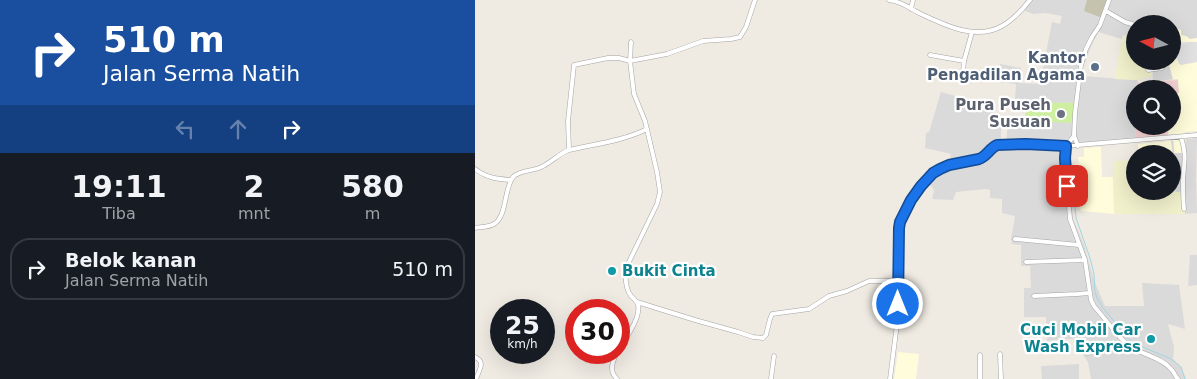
<!DOCTYPE html>
<html lang="id">
<head>
<meta charset="utf-8">
<style>
  body { margin:0; font-family:"DejaVu Sans",sans-serif; background:#242831; color:#f1f3f6; height:100vh; display:flex; flex-direction:column; font-size:19px; white-space:nowrap }
  * { box-sizing:border-box; margin:0 }
  p { font-size:16px; color:#9ea1a6 }
  .icon { flex:none; width:28px; height:28px; fill:none; stroke:currentColor; stroke-width:2; stroke-linecap:round; stroke-linejoin:round }
  .map { position:relative; flex:1; overflow:hidden }
  .drawer { display:flex; flex-direction:column; background:#171b24; width:475px }
  .drawer>* { flex:none }
  .banner { background:#1a4fa0; color:#fff; overflow:hidden }
  .needle { width:32px; rotate:277deg }
  .buttons { position:absolute; left:651px; top:15px; display:grid; gap:10px }
  .buttons a { display:grid; place-items:center; width:55px; height:55px; border-radius:50%; background:#171b24; box-shadow:0 5px 20px #0002; font-size:25px }
  .speed { position:absolute; left:15px; top:299px; display:flex; gap:10px; font-size:25px; font-weight:700; text-align:center }
  .speed>* { display:grid; place-content:center; width:65px; height:65px; border-radius:50%; background:#171b24; box-shadow:0 5px 20px #0002; line-height:1 }
  .speed small { font-size:12px; font-weight:400 }
  .speed .limit { border:8px solid #d22; background:#fff; color:#111 }
  .pin { position:absolute; display:grid; place-items:center; width:42px; height:42px; color:#fff; margin:-21px; border-radius:10px; box-shadow:0 2px 8px #0006 }
  .me { position:absolute; width:55px; margin:-28px; rotate:0deg; stroke-linejoin:round; filter:drop-shadow(0 0 4px #0008) }
  .turn { display:flex; align-items:center; gap:18px; height:105px; padding:0 20px; font-size:22px }
  .turn .icon { width:65px; height:65px; stroke-width:2.5 }
  .turn b { display:block; font-size:35px; line-height:42px }
  .lanes { display:flex; align-items:center; height:48px; padding:0 20px; background:#0003; justify-content:center; gap:25px; direction:ltr }
  .lanes .off { opacity:.35 }
  .eta { display:flex; justify-content:space-evenly; align-items:center; height:85px; text-align:center }
  .eta b { font-size:30px; font-weight:700; line-height:35px }
  ul { padding:0; list-style:none }
  li { display:flex; align-items:center; gap:15px; height:62px; margin:0 10px 8px; padding:0 10px; border:2px solid #363941; border-radius:20px }
  li div { flex:1 }
  li b { display:block; font-size:19px }
  li em { font-style:normal }
  main { display:flex; flex:1; min-height:0 }
  .map>svg:first-child { display:block }
  .residential { fill:#dbdada }
  .commercial { fill:#f2cfd0 }
  .education { fill:#fffcdb }
  .construction { fill:#c5c3ad }
  .farmland { fill:#f0f0cb }
  .grass { fill:#ceefa2 }
  .parking { fill:#e1e1e1 }
  .lines { fill:none; stroke-linecap:round; stroke-linejoin:round }
  .stream { stroke:#9ed7e2; stroke-width:1 }
  .minor-casing { stroke:#a4a4a4; stroke-width:5 }
  .minor { stroke:#fff; stroke-width:4 }
  .route-casing { stroke:#114b97; stroke-width:12 }
  .route { stroke:#1a73e8; stroke-width:9 }
  .service-dot { fill:#5c6f8a; stroke:#fff; stroke-width:2 }
  .worship-dot { fill:#6b7280; stroke:#fff; stroke-width:2 }
  .culture-dot { fill:#0f9aa8; stroke:#fff; stroke-width:2 }
  .labels { text-anchor:middle; stroke-width:4.5; stroke-linejoin:round; paint-order:stroke }
  .service-label { font-size:15px; font-weight:bold; fill:#4e5e75; stroke:#fff; text-anchor:end }
  .worship-label { font-size:15px; font-weight:bold; fill:#5b616d; stroke:#fff; text-anchor:end }
  .culture-label { font-size:15px; font-weight:bold; fill:#0d838f; stroke:#fff; text-anchor:start }
</style>
</head>
<body>
<main>
<section class="drawer">
<div class="banner">
<div class="turn"><svg class="icon" aria-label="right" viewBox="0 0 24 24"><path d="M7 20v-9h11M14 6l5 5-5 5"/></svg><div><b>510 m</b>Jalan Serma Natih</div></div>
<div class="lanes"><svg class="icon off" aria-label="left" viewBox="0 0 24 24"><path d="M17 20v-9H6M10 6l-5 5 5 5"/></svg><svg class="icon off" aria-label="ahead" viewBox="0 0 24 24"><path d="M12 20V5M6 11l6-6 6 6"/></svg><svg class="icon" aria-label="right" viewBox="0 0 24 24"><path d="M7 20v-9h11M14 6l5 5-5 5"/></svg></div>
</div>
<div class="eta">
<div><b>19:11</b><p>Tiba</p></div>
<div><b>2</b><p>mnt</p></div>
<div><b>580</b><p>m</p></div>
</div>
<ul>
<li><svg class="icon" aria-label="right" viewBox="0 0 24 24"><path d="M7 20v-9h11M14 6l5 5-5 5"/></svg><div><b>Belok kanan</b><p>Jalan Serma Natih</p></div><em>510 m</em></li>
</ul>
</section>
<div class="map">
<svg width="722" height="379" viewBox="0 0 722 379">
  <rect width="100%" height="100%" fill="#efeae2"/>
  <path class="residential" d="M551,0H722V38L715,39L711,36L706,35V30L698,29V24H660V38L648,35L647,39L623,32L616,47L607,70V76L662,80L663,83V89H660L659,111L661,138L596,144L593,158L598,218L609,245L620,283L630,306H669L667,283L704,285L710,329L693,324L699,347L698,359L706,367L711,379H616L613,362L608,355L607,338L572,341L571,317H549V288H556L555,266H546V245L537,244L536,239L540,216L527,213V199L515,198V190L510,189L481,192L478,200L457,199L459,190L454,183L455,173L459,169L471,163L475,162L476,154L450,148L451,133L454,132L466,92L520,107L519,115L526,116V143H533L531,142L533,125L549,128L552,101L540,99L541,84L525,82V64L546,68L544,83L565,84L577,22L585,24L587,16L570,13L558,14L545,9Z
    M677,61H693L698,79L678,82Z
    M722,138L721,180L722,213L710,214L706,193L698,191V154L696,141Z
    M715,255H722V285L713,286Z
    M604,364V379H567L566,366Z"/>
  <path class="commercial" d="M703,80L704,92L698,99V89H663V83Z
    M660,126H692L693,135L661,138Z"/>
  <path class="education" d="M698,29L706,30V35L711,36L715,39L722,38V131L710,132L711,153H699L698,134L694,135L692,126H698V99L704,92L703,79H698L693,61H698Z
    M696,141L697,154H664L663,144Z
    M626,147L627,177H638L639,214L606,211L602,194L598,164L604,163L603,157H609V148Z
    M423,352L444,354L441,379H419Z"/>
  <path class="construction" d="M612,0H633L627,18L609,11Z"/>
  <path class="farmland" d="M648,35L660,38V61H677V76L662,80L640,79L643,59Z
    M655,157H660V191H698L706,193L710,214H639V161L655,160Z"/>
  <path class="grass" d="M551,102L600,103L599,123L550,121Z"/>
  <path class="parking" d="M714,42H722V62L706,65L704,64L701,56V45L703,43Z"/>
  <g class="lines">
    <path class="stream" d="M597,148L595,159L601,218L615,258L619,274L620,292L622,298L628,308L656,342L696,359L706,367L710,379"/>
    <defs>
      <path id="minor" d="M414,0C428,2 434,8 446,14C469,25 501,41 527,26C538,20 547,10 555,0
        M436,9L438,0
        M631,11L650,22L660,25
        M497,32L489,61L488,72L497,75L519,79
        M455,55L489,61
        M673,70L687,68
        M706,137C712,156 709,162 708,181C708,190 708,200 709,209
        M603,146L599,136L600,113L606,65L611,49L617,37L625,25L634,0
        M94,150L93,121L99,65L133,58H144L155,61L156,42
        M0,169C12,178 22,179 36,180
        M0,228C6,227 14,227 19,224C32,217 29,188 38,177C43,171 56,171 64,168C75,164 83,154 94,150C120,144 148,141 172,129
        M540,239L604,245
        M551,262L610,260
        M559,296L602,294L614,293
        M162,302L220,320L263,332L278,337L288,338L291,335L295,319L297,314L334,309L354,296L372,291L394,281H414L424,283
        M144,350C150,339 166,318 163,305C162,301 159,299 156,296C150,288 150,278 151,268L182,204L185,192L182,172L170,121L159,94L155,61L192,54L228,41L256,39L265,37L271,27L280,0
        M612,353L654,346
        M525,354L526,379
        M505,355V379
        M0,357C11,362 4,370 1,379
        M142,379C133,370 138,362 142,352
        M296,379L299,356
        M415,379L423,316V235L425,222L440,193L458,173L474,165L504,159C512,156 515,148 522,145L551,144L591,146L599,136
        M703,379C700,376 699,372 696,369C688,359 673,356 662,350C654,346 648,341 643,335L619,306L616,300L610,260L595,219L590,153L591,146L722,135"/>
    </defs>
    <use href="#minor" class="minor-casing"/>
    <use href="#minor" class="minor"/>
  </g>
  <g class="lines">
    <defs>
      <path id="route" d="M423,304L424,228L425,222L436,200L446,186L458,173L465,169L474,165L504,159C512,156 515,148 522,145L551,144L591,146L590,158L592,186"/>
    </defs>
    <use href="#route" class="route-casing"/>
    <use href="#route" class="route"/>
  </g>
  <circle class="service-dot" cx="620" cy="67" r="5"/>
  <circle class="worship-dot" cx="586" cy="114" r="5"/>
  <g class="culture-dot">
    <circle cx="137" cy="271" r="5"/>
    <circle cx="676" cy="339" r="5"/>
  </g>
  <g class="labels">
    <g class="service-label">
      <text x="610" y="63">Kantor<tspan x="610" dy="17">Pengadilan Agama</tspan></text>
    </g>
    <g class="worship-label">
      <text x="576" y="110">Pura Puseh<tspan x="576" dy="17">Susuan</tspan></text>
    </g>
    <g class="culture-label">
      <text x="147" y="276">Bukit Cinta</text>
      <text x="666" y="335" text-anchor="end">Cuci Mobil Car<tspan x="666" dy="17">Wash Express</tspan></text>
    </g>
  </g>
</svg>
<div class="buttons">
<a><svg class="needle" viewBox="-14 -14 28 28"><path d="M0-13l5 13h-10z" fill="#e53935"/><path d="M0 13l5-13h-10z" fill="#9ea1a6"/></svg></a>
<a><svg class="icon" aria-label="search" viewBox="0 0 24 24"><circle cx="10" cy="10" r="6"/><path d="M15 15l6 6"/></svg></a>
<a><svg class="icon" aria-label="layers" viewBox="0 0 24 24"><path d="M12 4l9 5-9 5-9-5zM3 14l9 5 9-5"/></svg></a>
</div>
<div class="speed"><div>25<small>km/h</small></div><div class="limit">30</div></div>
<div class="pin" style="left:592px;top:186px;background:#d93025"><svg class="icon" aria-label="arrive" viewBox="0 0 24 24"><path d="M6 21V4h12l-3 4 3 4H6"/></svg></div>
<svg class="me" style="left:423px;top:304px" viewBox="-20 -20 40 40"><circle r="17" fill="#1a73e8" stroke="#fff" stroke-width="3"/><path d="M0-11L8 9 0 5-8 9z" fill="#fff"/></svg>
</div>
</main>
</body>
</html>
